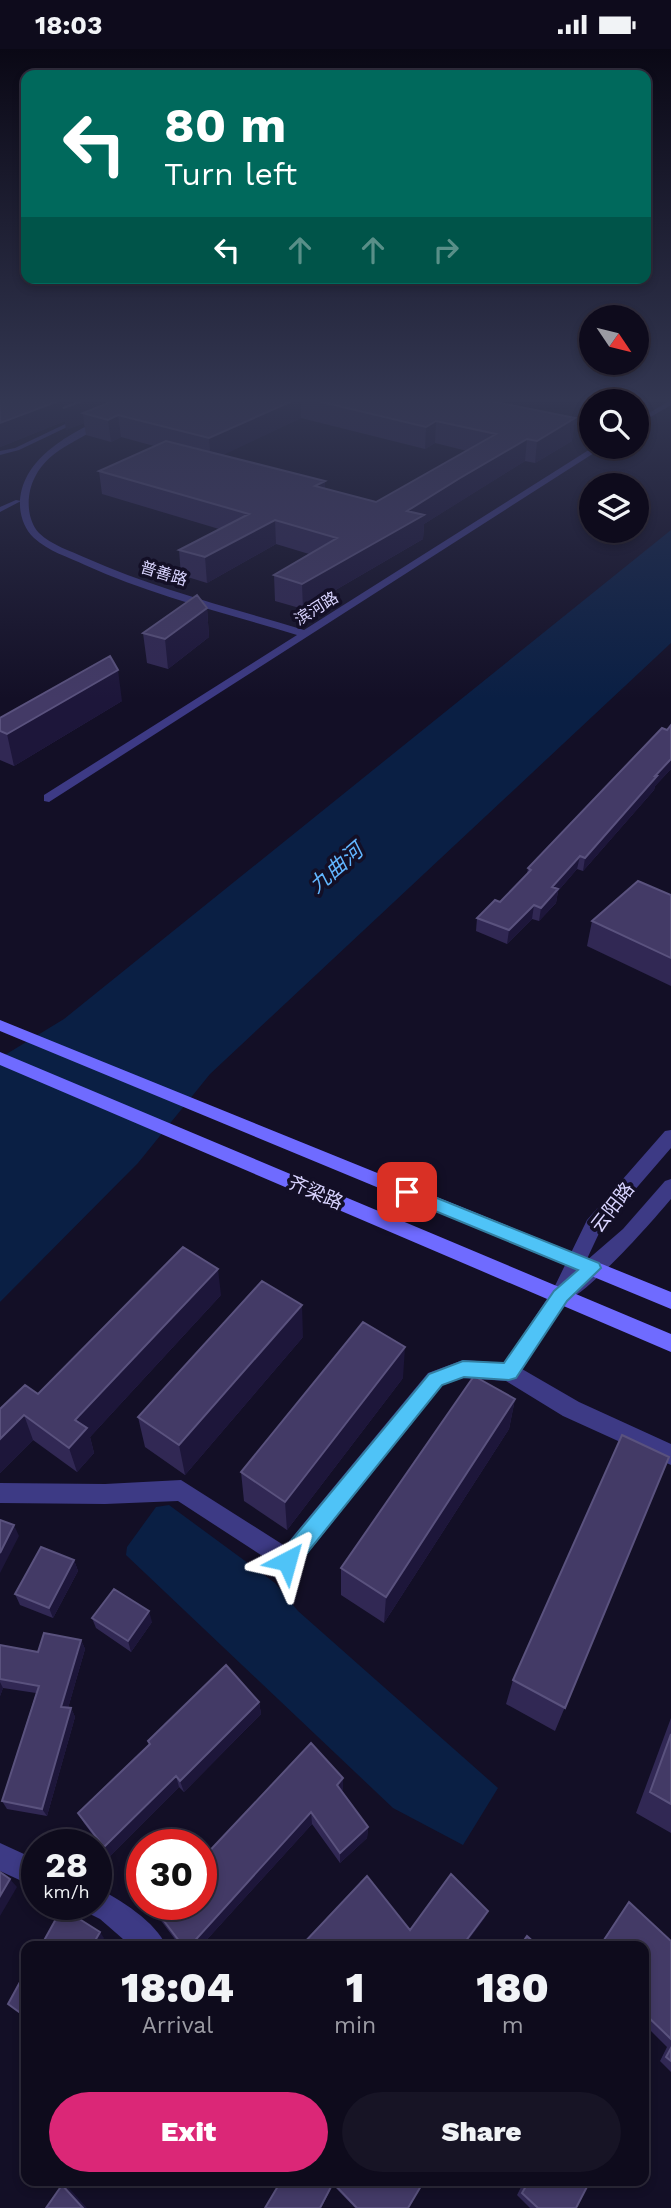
<!DOCTYPE html>
<html lang="en">
<head>
<meta charset="utf-8">
<style>
  body { margin:0; font-family:"Work Sans","Noto Sans SC",sans-serif; background:#171425; color:#f1f3f6; height:100vh; display:flex; flex-direction:column; font-size:26px; white-space:nowrap }
  * { box-sizing:border-box; margin:0 }
  p { font-size:23px; color:#9b9ba3 }
  .icon { flex:none; width:38px; height:38px; fill:none; stroke:currentColor; stroke-width:2; stroke-linecap:round; stroke-linejoin:round }
  .map { position:relative; flex:1; overflow:hidden }
  .drawer { position:absolute; left:21px; top:1892px; width:628px; height:245px; display:flex; flex-direction:column; background:#0e0b1c; border-radius:14px; box-shadow:0 4px 10px #0003,0 0 0 2px #2e2b3b }
  .drawer>* { flex:none }
  .banner { position:absolute; left:21px; top:21px; width:630px; height:214px; border-radius:14px; box-shadow:0 4px 10px #0003,0 0 0 2px #2e2b3b; background:#00695c; color:#fff; overflow:hidden }
  .needle { width:46px; rotate:125deg }
  .buttons { position:absolute; left:579px; top:256px; display:grid; gap:14px }
  .buttons a { display:grid; place-items:center; width:70px; height:70px; border-radius:50%; background:#0e0b1c; box-shadow:0 4px 10px #0003,0 0 0 2px #2e2b3b; font-size:35px }
  .speed { position:absolute; left:21px; top:1780px; display:flex; gap:14px; font-size:35px; font-weight:700; text-align:center }
  .speed>* { display:grid; place-content:center; width:91px; height:91px; border-radius:50%; background:#0e0b1c; box-shadow:0 4px 10px #0003,0 0 0 2px #2e2b3b; line-height:1 }
  .speed small { font-size:18px; font-weight:400 }
  .speed .limit { border:10px solid #d22; background:#fff; color:#111 }
  .pin { position:absolute; display:grid; place-items:center; width:60px; height:60px; color:#fff; margin:-30px; border-radius:14px; box-shadow:0 4px 10px #0006 }
  .me { position:absolute; width:77px; margin:-38px; rotate:39deg; stroke-linejoin:round; filter:drop-shadow(0 0 5px #0008) }
  .turn { display:flex; align-items:center; gap:24px; height:147px; padding:0 28px; font-size:32px }
  .turn .icon { width:91px; height:91px; stroke-width:2.5 }
  .turn b { display:block; font-size:49px; line-height:60px }
  .lanes { display:flex; align-items:center; height:66px; padding:0 28px; background:#0003; justify-content:center; gap:35px; direction:ltr }
  .lanes .off { opacity:.35 }
  .eta { display:flex; justify-content:space-evenly; align-items:center; height:119px; text-align:center }
  .eta b { font-size:42px; font-weight:800; line-height:49px }
  .button { display:flex; gap:14px; margin-top:auto; padding:14px 28px }
  .button a { flex:1; height:80px; border-radius:42px; background:#db2777; color:#fff; font-size:28px; font-weight:800; line-height:80px; text-align:center }
  .button a+a { background:#171425; color:#f1f3f6 }
  .status { display:flex; justify-content:space-between; align-items:center; height:49px; padding:0 35px; background:#0e0b1c; direction:ltr }
  .status svg { height:19px; fill:currentColor }
  .map>svg:first-child { display:block }
  .water { fill:#0a1f44 }
  .lines { fill:none; stroke-linecap:round; stroke-linejoin:round }
  .service { fill:#3d3a85; fill-rule:evenodd }
  .minor { fill:#3d3a85; fill-rule:evenodd }
  .tertiary { fill:#3d3a85; fill-rule:evenodd }
  .secondary { fill:#6f6bff; fill-rule:evenodd }
  .wall { fill:#312854; fill-rule:evenodd }
  .shaded-wall { fill:#1d163a }
  .building { fill:#433a66; stroke:#5a527e; stroke-width:2 }
  .route { fill:#4fc3f7; stroke:#337fa1; stroke-width:2 }
  .labels { text-anchor:middle; stroke-width:7; stroke-linejoin:round; paint-order:stroke }
  .far-street-label { font-size:16px; fill:#d9d4ff; stroke:#130f26 }
  .street-label { font-size:19px; fill:#d9d4ff; stroke:#130f26 }
  .water-label { font-size:21px; font-style:italic; fill:#62b6ff; stroke:#130f26 }
</style>
</head>
<body>
<div class="status"><b>18:03</b><svg viewBox="0 0 49 12"><path d="M0 12V9h3v3zM5 12V6h3v6zM10 12V3h3v9zM15 12V0h3v12zM26 1h20v11H26zM47 4h2v5h-2z"/></svg></div>
<div class="map">
<svg width="671" height="2159" viewBox="0 0 671 2159">
  <rect width="100%" height="100%" fill="#130f26"/>
  <path class="water" d="M671,481V594L210,1025L138,1114L0,1253V1009L64,970Z
    M169,1456L275,1534L298,1562L498,1739L463,1796L393,1759L126,1506L127,1498L156,1458Z"/>
  <g class="lines">
    <path class="service" d="M80,368L82,371L19,401L0,406V402L15,399Z
      M16,451L21,452L0,463V458Z"/>
    <path class="minor" d="M671,351V356L637,376V371Z
      M103,369L110,371C85,390 50,398 35,428C26,445 26,470 39,484C51,496 71,502 86,509C156,540 231,559 304,581L595,397H605L49,753L44,752V746L297,586C226,564 153,547 85,516C68,508 48,502 34,489C25,481 20,467 20,456C20,411 67,386 103,369Z
      M560,1239L567,1241L570,1247L522,1320L579,1353L671,1395V1416L563,1367L506,1332L463,1329L442,1336L295,1520L287,1523L178,1452L105,1455L0,1454V1434L105,1435L181,1431L285,1497L428,1324L463,1311L504,1314L553,1241Z
      M0,1794L37,1811V1839L0,1822Z
      M96,1839C119,1849 157,1874 166,1897H131L100,1870L86,1863L83,1855H96Z"/>
    <path class="tertiary" d="M671,1081V1099L601,1180L586,1212L623,1180L665,1132L671,1130V1150C650,1175 588,1246 560,1255L553,1253L550,1247L587,1171L665,1082Z"/>
    <path class="secondary" d="M0,971L671,1243V1260L0,982Z
      M0,1003L671,1285V1303L0,1016Z"/>
  </g>
  <path class="wall" d="M0,348H470L575,369L572,392L535,414L525,412L459,453L424,475L423,490L303,560L275,552L274,526L309,505L276,495L207,534L181,526L179,501L219,480L102,445L99,422L154,397L121,388L111,393L86,386L84,374L66,381L65,372L0,398ZM301,369L425,400L435,394L467,402L376,453L325,440V432L222,406Z
    M207,559L209,588L168,620L147,614L143,584Z
    M122,652L14,717L0,711V669Z
    M671,676V720L655,737L654,741L583,822L577,820L558,842L556,854L539,872L532,870L507,895L476,882L477,869L500,853L527,825L528,819Z
    M671,846V937L587,897L592,872Z
    M221,1246L90,1388L94,1404L77,1423L33,1391L0,1424V1360L38,1345Z
    M303,1288L185,1426L145,1398L138,1368Z
    M403,1329L287,1481L244,1452L241,1423Z
    M515,1350L509,1380L384,1574L341,1546V1519Z
    M669,1408L555,1682L506,1655L513,1631Z
    M74,1511L78,1522L53,1569L20,1556L15,1545Z
    M92,1569L152,1573L131,1603L96,1579Z
    M81,1591L85,1600L68,1659H71L75,1668L47,1767L7,1760L2,1752L36,1644L3,1639L0,1647V1596L38,1603Z
    M259,1653L261,1665L184,1743L179,1738L109,1808L84,1774L78,1764L149,1695L148,1692Z
    M671,1669V1784L636,1764Z
    M343,1741L341,1742L368,1778L367,1789L340,1814L312,1775L201,1897H180L159,1869L155,1860L201,1811Z
    M629,1853L671,1892V2023L660,2012L667,1998L644,1975V1897H599Z
    M281,2132H424L408,2159H355L333,2136L321,2159H265Z
    M524,2132H590L576,2159H530L517,2146Z"/>
  <path class="shaded-wall" d="M69,348H152L84,364L83,365L84,374L66,381L65,372L0,398V374Z
    M301,348V369L211,412L209,389Z
    M118,366L121,388L111,393L108,371Z
    M575,369L572,392L535,414L537,392Z
    M436,372L435,394L425,400L426,378Z
    M527,390L525,412L424,475L423,490L303,560L302,535L407,462Z
    M325,432V455L315,437Z
    M275,471L276,495L207,534L205,508Z
    M207,559L209,588L168,620L165,590Z
    M118,621L122,652L14,717L7,685Z
    M671,710V720L655,737L654,741L583,822L585,809L655,727Z
    M580,807L577,820L558,842L556,854L539,872L541,859L552,838Z
    M534,856L532,870L507,895L509,881Z
    M218,1220L221,1246L90,1388L94,1404L77,1423L69,1399L75,1371Z
    M302,1256L303,1288L185,1426L179,1396Z
    M405,1298L403,1329L287,1481L285,1453Z
    M515,1350L509,1380L384,1574L386,1548Z
    M24,1366L33,1391L0,1424V1390Z
    M14,1476L19,1487L0,1524V1504Z
    M74,1511L78,1522L53,1569L49,1559Z
    M149,1562L152,1573L131,1603L128,1592Z
    M81,1591L85,1600L66,1666L61,1658Z
    M0,1633L3,1639L0,1647Z
    M259,1653L261,1665L184,1743L180,1732Z
    M71,1659L75,1668L47,1767L42,1760Z
    M176,1727L179,1738L109,1808L104,1798Z
    M343,1729V1741L337,1747V1736Z
    M311,1763L312,1775L201,1897H190Z
    M368,1778L367,1789L340,1814V1804Z
    M10,1830L17,1838L0,1867V1847Z
    M488,1862L485,1869L464,1897H462Z
    M100,1883L104,1889L100,1897H92Z
    M62,2136L68,2138L87,2159H83Z"/>
  <path class="building" d="M0,348H69L0,374Z
    M91,348H93L63,359Z
    M123,348H470L575,369L537,392L527,390L460,429L407,462L424,466L302,535L274,526L337,489L275,471L205,508L179,501L249,465L99,422L166,392L325,432L315,437L376,453L496,385L436,372L426,378L301,348L209,389L118,366L108,371L83,364Z
    M197,546L207,559L165,590L143,584Z
    M110,607L118,621L7,685L0,682V669Z
    M671,676V710L655,727H657L585,809L580,807L552,838L558,840L541,859L534,856L509,881L477,869L495,851L500,853L531,821L528,819L662,679L667,681Z
    M638,832L671,846V909L592,872Z
    M183,1198L218,1220L75,1371L87,1379L69,1399L24,1366L0,1390V1360L25,1336L38,1345Z
    M262,1232L302,1256L179,1396L138,1368Z
    M363,1273L405,1298L285,1453L241,1423Z
    M474,1327L515,1350L386,1548L341,1519Z
    M622,1386L669,1408L565,1659L513,1631Z
    M0,1471L14,1476L0,1504Z
    M41,1498L74,1511L49,1559L15,1545Z
    M114,1540L149,1562L128,1592L92,1569Z
    M44,1584L81,1591L61,1658L71,1659L42,1760L2,1752L39,1637L0,1630V1596L38,1603Z
    M226,1616L259,1653L180,1732L176,1727L104,1798L78,1764L150,1695L148,1692Z
    M671,1685V1755L650,1743Z
    M311,1694L343,1729L337,1736L368,1778L340,1804L311,1763L190,1897H183L155,1860L159,1855H201V1811Z
    M0,1823L10,1830L0,1847Z
    M451,1825L488,1862L462,1897H301L367,1827L410,1881Z
    M629,1853L671,1892V1990L644,1964V1897H600Z
    M62,1859L100,1883L92,1897H41Z
    M527,1887L538,1897H520Z
    M26,1922V1968L8,1955Z
    M671,1999V2012L666,2008Z
    M281,2132H424L408,2159H357L333,2134L320,2159H265Z
    M529,2132H590L576,2159H538L522,2144Z
    M62,2136L83,2159H46Z"/>
  <linearGradient id="sky" x2="0" y2="1"><stop stop-color="#0a0815"/><stop offset="0.54" stop-color="#333752"/><stop offset="1" stop-color="#333752" stop-opacity="0"/></linearGradient>
  <rect width="671" height="650" fill="url(#sky)"/>
  <path class="route" d="M407,1137L599,1214L601,1219L567,1252L516,1329L509,1331L464,1328L442,1336L295,1519L287,1522L280,1519L277,1512L280,1505L429,1325L463,1312L504,1314L554,1242L578,1221L401,1148L399,1143L401,1139Z"/>
  <g class="labels">
    <g class="far-street-label">
      <text transform="translate(164 524) rotate(17)" y="6">普善路</text>
      <text transform="translate(316 559) rotate(-32)" y="6">滨河路</text>
    </g>
    <g class="street-label">
      <text transform="translate(316 1143) rotate(23)" y="7">齐梁路</text>
      <text transform="translate(612 1158) rotate(-52)" y="7">云阳路</text>
    </g>
    <g class="water-label">
      <text transform="translate(336 819) rotate(-41)" y="7">九曲河</text>
    </g>
  </g>
</svg>
<div class="buttons">
<a><svg class="needle" viewBox="-14 -14 28 28"><path d="M0-13l5 13h-10z" fill="#e53935"/><path d="M0 13l5-13h-10z" fill="#9b9ba3"/></svg></a>
<a><svg class="icon" aria-label="search" viewBox="0 0 24 24"><circle cx="10" cy="10" r="6"/><path d="M15 15l6 6"/></svg></a>
<a><svg class="icon" aria-label="layers" viewBox="0 0 24 24"><path d="M12 4l9 5-9 5-9-5zM3 14l9 5 9-5"/></svg></a>
</div>
<div class="speed"><div>28<small>km/h</small></div><div class="limit">30</div></div>
<div class="pin" style="left:407px;top:1143px;background:#d93025"><svg class="icon" aria-label="arrive" viewBox="0 0 24 24"><path d="M6 21V4h12l-3 4 3 4H6"/></svg></div>
<svg class="me" style="left:287px;top:1512px" viewBox="-20 -20 40 40"><path d="M0-17L14 15 0 8-14 15z" fill="#4fc3f7" stroke="#fff" stroke-width="4"/></svg>
<div class="banner">
<div class="turn"><svg class="icon" aria-label="left" viewBox="0 0 24 24"><path d="M17 20v-9H6M10 6l-5 5 5 5"/></svg><div><b>80 m</b>Turn left</div></div>
<div class="lanes"><svg class="icon" aria-label="left" viewBox="0 0 24 24"><path d="M17 20v-9H6M10 6l-5 5 5 5"/></svg><svg class="icon off" aria-label="ahead" viewBox="0 0 24 24"><path d="M12 20V5M6 11l6-6 6 6"/></svg><svg class="icon off" aria-label="ahead" viewBox="0 0 24 24"><path d="M12 20V5M6 11l6-6 6 6"/></svg><svg class="icon off" aria-label="right" viewBox="0 0 24 24"><path d="M7 20v-9h11M14 6l5 5-5 5"/></svg></div>
</div>
<section class="drawer">
<div class="eta">
<div><b>18:04</b><p>Arrival</p></div>
<div><b>1</b><p>min</p></div>
<div><b>180</b><p>m</p></div>
</div>
<div class="button"><a>Exit</a><a>Share</a></div>
</section>
</div>
</body>
</html>
